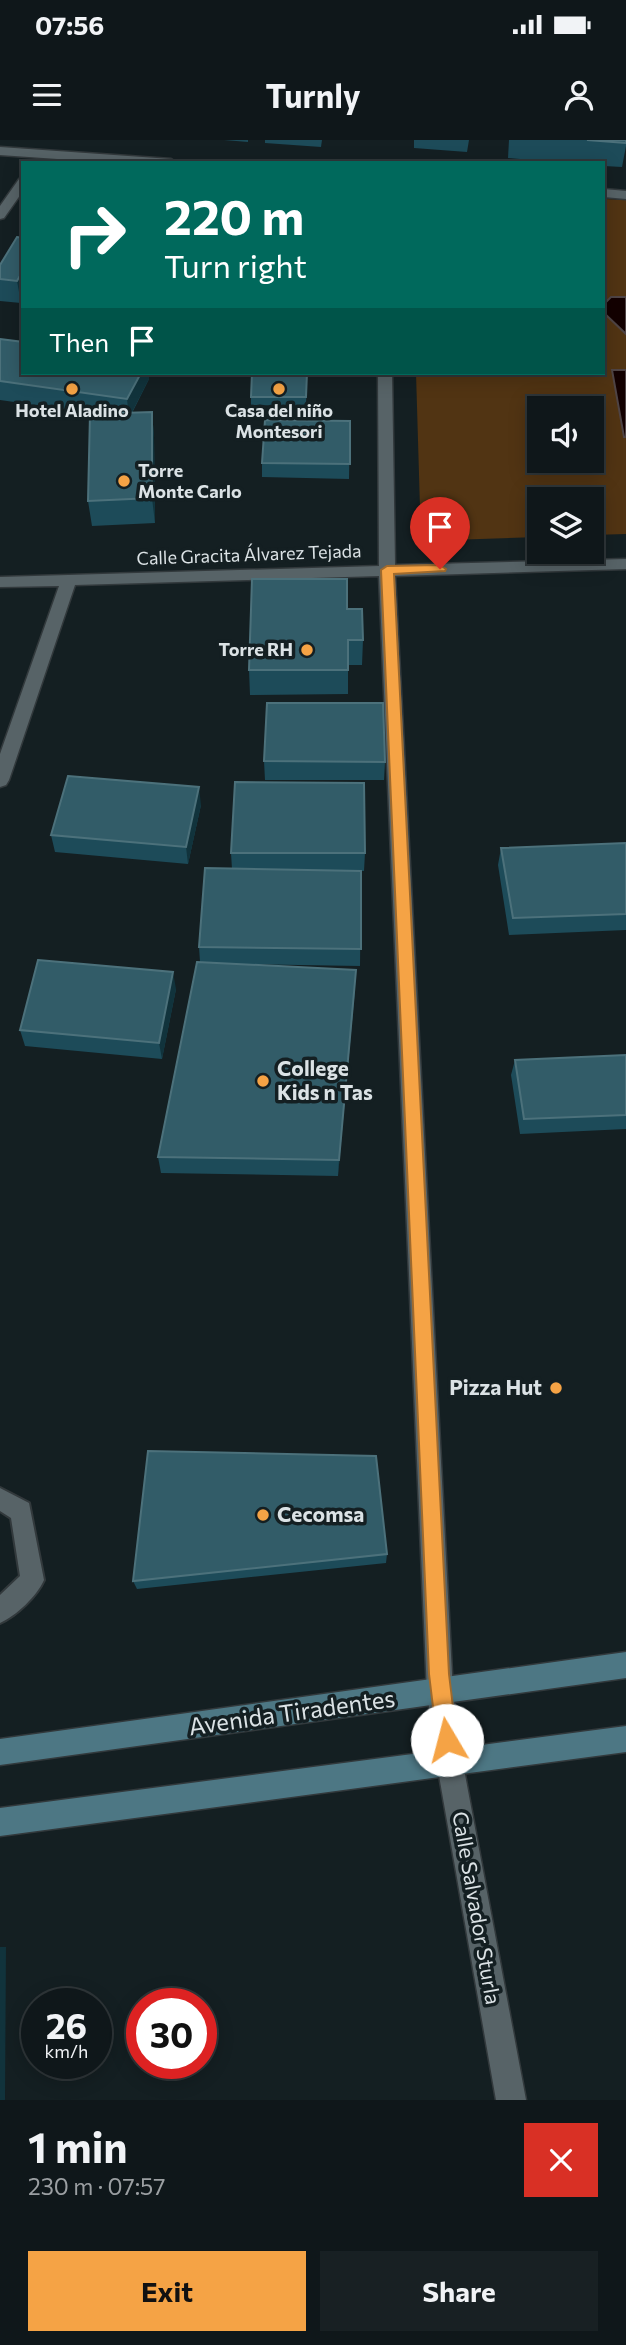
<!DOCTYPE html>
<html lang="en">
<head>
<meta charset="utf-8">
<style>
  body { margin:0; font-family:Commissioner,sans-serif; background:#182023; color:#f1f3f6; height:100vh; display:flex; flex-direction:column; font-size:26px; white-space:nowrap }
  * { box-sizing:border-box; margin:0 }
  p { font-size:23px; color:#9b9fa2 }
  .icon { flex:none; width:38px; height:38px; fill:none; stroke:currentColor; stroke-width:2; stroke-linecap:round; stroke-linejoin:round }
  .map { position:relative; height:1960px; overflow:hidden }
  .drawer { display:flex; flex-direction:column; background:#0f171a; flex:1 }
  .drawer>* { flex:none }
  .top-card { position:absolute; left:21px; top:21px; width:584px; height:214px; border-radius:0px; box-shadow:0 4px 18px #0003,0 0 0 2px #2f3639; background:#00695c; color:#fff; overflow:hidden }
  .tools { position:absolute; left:527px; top:256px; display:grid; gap:14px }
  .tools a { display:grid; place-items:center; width:77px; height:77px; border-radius:0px; background:#0f171a; box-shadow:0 4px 18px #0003,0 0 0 2px #2f3639; font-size:35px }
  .speed { position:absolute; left:21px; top:1848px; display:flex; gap:14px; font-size:35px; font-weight:700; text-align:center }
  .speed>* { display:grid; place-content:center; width:91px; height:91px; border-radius:50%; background:#0f171a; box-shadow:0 4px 18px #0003,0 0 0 2px #2f3639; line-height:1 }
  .speed small { font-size:18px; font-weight:400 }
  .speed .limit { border:10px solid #d22; background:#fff; color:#111 }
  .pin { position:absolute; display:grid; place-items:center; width:60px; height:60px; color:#fff; margin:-72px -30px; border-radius:50% 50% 50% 0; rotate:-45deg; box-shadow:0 0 7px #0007 }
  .pin .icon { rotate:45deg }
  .me { position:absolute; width:77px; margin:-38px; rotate:352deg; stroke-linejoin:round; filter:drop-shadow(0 0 5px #0008) }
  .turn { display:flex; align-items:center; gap:24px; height:147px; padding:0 28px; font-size:32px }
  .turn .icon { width:91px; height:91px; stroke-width:2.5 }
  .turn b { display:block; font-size:49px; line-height:60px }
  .then { display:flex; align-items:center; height:66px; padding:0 28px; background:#0003; gap:14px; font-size:26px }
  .round { display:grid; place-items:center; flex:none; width:74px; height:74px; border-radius:0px; background:#182023 }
  .head { display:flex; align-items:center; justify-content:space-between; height:119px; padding:0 28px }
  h1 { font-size:42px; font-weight:700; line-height:52px }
  .button { display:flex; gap:14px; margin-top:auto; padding:14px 28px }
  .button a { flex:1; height:80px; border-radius:0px; background:#f5a345; color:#111; font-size:28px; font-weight:700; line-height:80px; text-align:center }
  .button a+a { background:#182023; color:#f1f3f6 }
  .status { display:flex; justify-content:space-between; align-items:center; height:49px; padding:0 35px; background:#0f171a; direction:ltr }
  .status svg { height:19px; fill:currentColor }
  header { display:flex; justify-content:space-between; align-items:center; height:91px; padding:0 28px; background:#0f171a; font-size:32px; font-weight:700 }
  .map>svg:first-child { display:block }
  .green { fill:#513413; fill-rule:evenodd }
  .water { fill:#130000; stroke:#4f4445; stroke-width:2 }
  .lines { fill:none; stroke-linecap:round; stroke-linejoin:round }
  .service-casing { stroke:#32393c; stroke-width:4 }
  .minor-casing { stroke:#32393c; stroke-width:3 }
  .secondary-casing { stroke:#32393c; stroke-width:3 }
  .service { fill:#576367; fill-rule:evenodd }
  .minor { fill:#576367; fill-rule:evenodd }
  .secondary { fill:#4d7784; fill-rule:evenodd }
  .wall { fill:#1d4b59 }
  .shaded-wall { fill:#11333c }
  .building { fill:#325c68; stroke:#4c717b; stroke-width:2 }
  .route { fill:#f5a345; stroke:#9f6a2d; stroke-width:2 }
  .poi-dot { fill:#f5a345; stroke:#141f22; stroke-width:2.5 }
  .labels { text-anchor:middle; stroke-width:7; stroke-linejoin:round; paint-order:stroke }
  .far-poi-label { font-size:18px; font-weight:bold; fill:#dbe2e5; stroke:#141f22 }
  .far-street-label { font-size:18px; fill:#dbe2e5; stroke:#141f22 }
  .poi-label { font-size:21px; font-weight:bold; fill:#dbe2e5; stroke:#141f22; text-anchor:start }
  .street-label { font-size:21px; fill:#dbe2e5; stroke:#141f22 }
  .near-street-label { font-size:24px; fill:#dbe2e5; stroke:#141f22 }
</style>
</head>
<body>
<div class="status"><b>07:56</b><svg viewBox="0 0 49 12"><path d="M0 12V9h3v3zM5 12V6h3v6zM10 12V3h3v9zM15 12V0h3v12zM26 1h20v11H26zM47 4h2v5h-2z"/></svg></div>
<header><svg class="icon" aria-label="menu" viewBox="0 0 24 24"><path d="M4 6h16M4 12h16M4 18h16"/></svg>Turnly<svg class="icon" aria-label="person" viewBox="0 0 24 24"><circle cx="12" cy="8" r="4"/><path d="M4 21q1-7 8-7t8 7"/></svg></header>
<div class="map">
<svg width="626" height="1960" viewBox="0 0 626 1960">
  <rect width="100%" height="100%" fill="#141f22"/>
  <path class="green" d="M604,59L626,60V394L592,395V359H539V397L421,401L416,233H604ZM539,268H592V320H539Z"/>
  <path class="water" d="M611,157H626V194L604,173V164Z
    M612,230H626V297H624Z"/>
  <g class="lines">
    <defs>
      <path id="service" d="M0,1348L29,1363L44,1440C37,1456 16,1476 0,1483V1455L20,1436L11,1378L0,1371Z"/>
      <path id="minor" d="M0,7L171,19L177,23H115L0,15Z
        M23,38V51L4,78L0,79V66L19,39Z
        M604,49L626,51V59L604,57Z
        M378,233H392L395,425L626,419V429L395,436L453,1553L463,1624L526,1960H496L437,1624L427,1553L379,436L75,445L9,640L6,645L0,647V614L59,446L0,447V437L379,426Z"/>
      <path id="secondary" d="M626,1512V1538L0,1625V1599Z
        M626,1586V1612L0,1696V1668Z"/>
    </defs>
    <use href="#service" class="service-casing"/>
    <use href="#minor" class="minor-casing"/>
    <use href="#secondary" class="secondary-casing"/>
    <use href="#service" class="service"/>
    <use href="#minor" class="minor"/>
    <use href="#secondary" class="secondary"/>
  </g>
  <path class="wall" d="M224,0H248V2Z
    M265,0H322L321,7L265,3Z
    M414,0H469L467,12L414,8Z
    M509,0H626V6L622,27L604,26V23H567L508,18Z
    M23,98V160L21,163L0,161V125Z
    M0,199L23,233H149V239L132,273L152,272L154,297L155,383L92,386L88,361L99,274L0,260Z
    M307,233L306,266L251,265V257Z
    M350,281L349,339L262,337V323Z
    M347,469L363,500L362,525H348V554L250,555L249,530Z
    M264,621L385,622L384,640H265Z
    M201,665L188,724L55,712L51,695Z
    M626,703V790L509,795L498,725L501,708Z
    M231,713H365L364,731H361L360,826L238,824L355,849L338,1036L161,1033L158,1017L200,822L199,807L232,729Z
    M176,849L162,919L25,906L20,890Z
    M626,915V989L520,994L511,935L515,920Z
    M387,1414L386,1423L137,1449L133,1441Z"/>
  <path class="shaded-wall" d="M21,134L23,144V160L21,163L17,141Z
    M141,233H149V239L129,278L127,259Z
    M152,272L154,297L155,383L152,358Z
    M199,647L201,665L188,724L186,707Z
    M356,830L355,849L338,1036L339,1020Z
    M173,832L176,849L162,919L159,903Z
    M0,1807H6L5,1960H0Z"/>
  <path class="building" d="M587,0H626V3Z
    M17,97L23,98V134H21L17,141L0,139V125Z
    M0,199L23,202V233H141L127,259L0,241Z
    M252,233H307L306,257H251Z
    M152,272V358L88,361L90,274Z
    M265,280L350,281V324L262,323Z
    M252,439H347V469H362L363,500H348V530H249Z
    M267,563H383L385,622L264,621Z
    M68,636L199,647L186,707L51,695Z
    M235,642L364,643L365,713H231Z
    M626,703V774L513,778L501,708Z
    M205,728L361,731V809L199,807Z
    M38,820L173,832L159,903L20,890Z
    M197,822L356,830L339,1020L158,1017Z
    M626,915V975L524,979L515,920Z
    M148,1311L376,1316L387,1414L133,1441Z"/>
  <path class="route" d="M440,425L446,429L445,431L394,434L449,1534L457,1600L454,1608L447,1610L440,1608L437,1600L429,1534L381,430L387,426Z"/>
  <g class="poi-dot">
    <circle cx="72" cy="249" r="7"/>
    <circle cx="279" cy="249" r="7"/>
    <circle cx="124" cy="341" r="7"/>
    <circle cx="307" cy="510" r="7"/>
    <circle cx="263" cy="941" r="7"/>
    <circle cx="556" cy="1248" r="7"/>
    <circle cx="263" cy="1375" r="7"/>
  </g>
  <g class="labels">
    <g class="far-poi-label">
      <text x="72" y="277">Hotel Aladino</text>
      <text x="279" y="277">Casa del niño<tspan x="279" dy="21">Montesori</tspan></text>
      <text x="138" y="337" text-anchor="start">Torre<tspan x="138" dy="21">Monte Carlo</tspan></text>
      <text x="293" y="516" text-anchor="end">Torre RH</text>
    </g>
    <g class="far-street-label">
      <text transform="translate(249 415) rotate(-2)" y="6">Calle Gracita Álvarez Tejada</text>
    </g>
    <g class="poi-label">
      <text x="277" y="936">College<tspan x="277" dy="24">Kids n Tas</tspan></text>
      <text x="542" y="1255" text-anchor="end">Pizza Hut</text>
      <text x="277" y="1382">Cecomsa</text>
    </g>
    <g class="street-label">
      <text transform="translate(476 1768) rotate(80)" y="7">Calle Salvador Sturla</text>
    </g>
    <g class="near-street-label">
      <text transform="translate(292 1573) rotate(-8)" y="8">Avenida Tiradentes</text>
    </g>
  </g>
</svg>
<div class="tools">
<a><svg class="icon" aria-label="sound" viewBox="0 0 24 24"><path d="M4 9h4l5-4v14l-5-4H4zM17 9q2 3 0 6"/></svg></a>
<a><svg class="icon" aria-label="layers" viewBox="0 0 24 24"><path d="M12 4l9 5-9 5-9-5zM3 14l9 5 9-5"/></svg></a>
</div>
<div class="speed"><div>26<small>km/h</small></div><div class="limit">30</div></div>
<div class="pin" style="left:440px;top:429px;background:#d93025"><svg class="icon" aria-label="arrive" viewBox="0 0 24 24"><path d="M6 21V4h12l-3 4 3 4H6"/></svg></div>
<svg class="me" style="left:447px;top:1600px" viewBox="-20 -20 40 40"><circle r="19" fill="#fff"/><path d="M0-13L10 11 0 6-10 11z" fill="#f5a345"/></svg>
<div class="top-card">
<div class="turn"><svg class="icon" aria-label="right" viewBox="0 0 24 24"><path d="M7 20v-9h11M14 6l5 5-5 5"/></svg><div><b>220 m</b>Turn right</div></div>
<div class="then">Then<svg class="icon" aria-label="arrive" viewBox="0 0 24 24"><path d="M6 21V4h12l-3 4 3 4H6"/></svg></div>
</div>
</div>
<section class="drawer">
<div class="head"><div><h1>1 min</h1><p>230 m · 07:57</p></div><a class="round" style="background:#d93025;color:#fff"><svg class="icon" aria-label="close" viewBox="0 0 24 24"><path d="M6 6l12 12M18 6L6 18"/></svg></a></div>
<div class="button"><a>Exit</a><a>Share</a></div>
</section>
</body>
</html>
